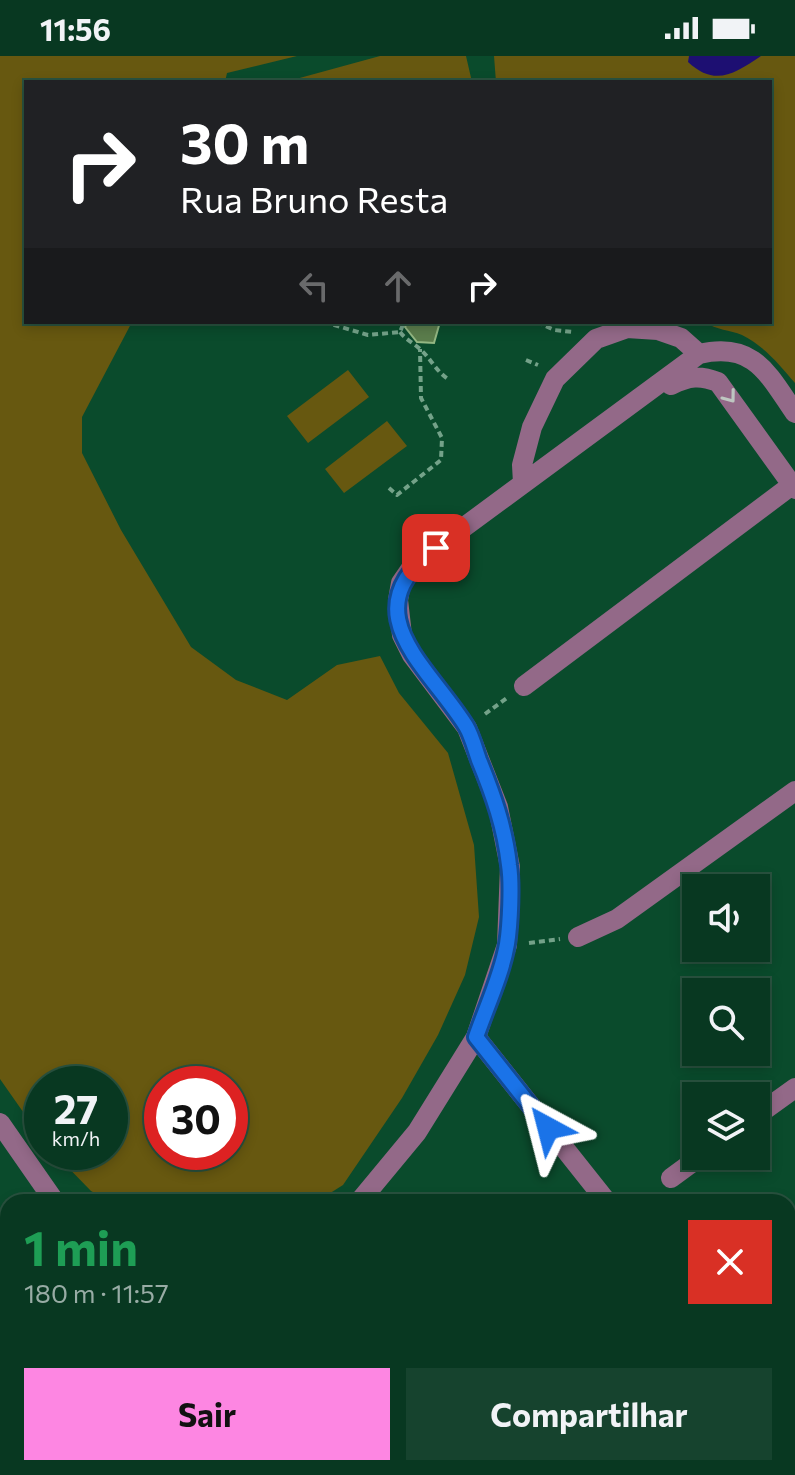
<!DOCTYPE html>
<html lang="pt">
<head>
<meta charset="utf-8">
<style>
  body { margin:0; font-family:Commissioner,sans-serif; background:#16432e; color:#f1f3f6; height:100vh; display:flex; flex-direction:column; font-size:30px; white-space:nowrap }
  * { box-sizing:border-box; margin:0 }
  p { font-size:26px; color:#98aca5 }
  .icon { flex:none; width:44px; height:44px; fill:none; stroke:currentColor; stroke-width:2; stroke-linecap:round; stroke-linejoin:round }
  .map { position:relative; flex:1; overflow:hidden }
  .sheet { position:absolute; left:0px; top:1138px; width:796px; height:282px; display:flex; flex-direction:column; background:#083821; border-radius:24px 24px 0 0; box-shadow:0 4px 12px #0003,0 0 0 2px #29523f }
  .sheet>* { flex:none }
  .top-card { position:absolute; left:24px; top:24px; width:748px; height:244px; border-radius:0px; box-shadow:0 4px 12px #0003,0 0 0 2px #29523f; background:#202124; color:#fff; overflow:hidden }
  .tools { position:absolute; left:682px; top:818px; display:grid; gap:16px }
  .tools a { display:grid; place-items:center; width:88px; height:88px; border-radius:0px; background:#083821; box-shadow:0 4px 12px #0003,0 0 0 2px #29523f; font-size:40px }
  .speed { position:absolute; left:24px; top:1010px; display:flex; gap:16px; font-size:40px; font-weight:700; text-align:center }
  .speed>* { display:grid; place-content:center; width:104px; height:104px; border-radius:50%; background:#083821; box-shadow:0 4px 12px #0003,0 0 0 2px #29523f; line-height:1 }
  .speed small { font-size:20px; font-weight:400 }
  .speed .limit { border:12px solid #d22; background:#fff; color:#111 }
  .pin { position:absolute; display:grid; place-items:center; width:68px; height:68px; color:#fff; margin:-34px; border-radius:16px; box-shadow:0 4px 12px #0006 }
  .me { position:absolute; width:88px; margin:-44px; rotate:322deg; stroke-linejoin:round; filter:drop-shadow(0 0 6px #0008) }
  .turn { display:flex; align-items:center; gap:28px; height:168px; padding:0 24px; font-size:36px }
  .turn .icon { width:104px; height:104px; stroke-width:2.5 }
  .turn b { display:block; font-size:56px; line-height:68px }
  .lanes { display:flex; align-items:center; height:76px; padding:0 24px; background:#0003; justify-content:center; gap:40px; direction:ltr }
  .lanes .off { opacity:.35 }
  .round { display:grid; place-items:center; flex:none; width:84px; height:84px; border-radius:0px; background:#16432e }
  .overview { display:flex; align-items:center; justify-content:space-between; height:136px; padding:0 24px }
  h1 { font-size:48px; font-weight:700; line-height:60px; color:#1e9e55 }
  .button { display:flex; gap:16px; margin-top:auto; padding:16px 24px }
  .button a { flex:1; height:92px; border-radius:0px; background:#fd86e2; color:#111; font-size:32px; font-weight:700; line-height:92px; text-align:center }
  .button a+a { background:#16432e; color:#f1f3f6 }
  .status { display:flex; justify-content:space-between; align-items:center; height:56px; padding:0 40px; background:#083821; direction:ltr }
  .status svg { height:22px; fill:currentColor }
  .map>svg:first-child { display:block }
  .green { fill:#675810; fill-rule:evenodd }
  .water { fill:#1d0f72 }
  .building { fill:#5b7d4c; stroke:#93b783; stroke-width:2 }
  .lines { fill:none; stroke-linecap:round; stroke-linejoin:round }
  .path { stroke:#74a289; stroke-width:4; stroke-dasharray:6 4; stroke-linecap:butt }
  .minor { stroke:#936988; stroke-width:20 }
  .oneway { stroke:#bec6c1 }
  .route-casing { stroke:#114b97; stroke-width:20 }
  .route { stroke:#1a73e8; stroke-width:14 }
</style>
</head>
<body>
<div class="status"><b>11:56</b><svg viewBox="0 0 49 12"><path d="M0 12V9h3v3zM5 12V6h3v6zM10 12V3h3v9zM15 12V0h3v12zM26 1h20v11H26zM47 4h2v5h-2z"/></svg></div>
<div class="map">
<svg width="795" height="1419" viewBox="0 0 795 1419">
  <rect width="100%" height="100%" fill="#0a4b2c"/>
  <path class="green" d="M0,0H297L227,17L225,26H26V266H132L82,361V397L121,474L191,591L236,624L287,644L337,609L380,600L399,637L448,697L474,789L479,861L465,919L438,979L402,1042L343,1129L316,1146H111L91,1135L53,1096H110V1028H42V1083L0,1023ZM230,1028V1096H162V1028Z
    M380,0H466L472,26H285Z
    M494,0H795V327C779,308 764,290 742,279C730,274 716,274 705,266H770V26H496Z
    M348,314L369,341L308,387L287,360Z
    M387,365L407,390L344,437L325,413Z"/>
  <path class="water" d="M689,0H761C734,18 715,31 688,6Z"/>
  <path class="building" d="M408,266H440L434,287L417,286L405,271Z"/>
  <g class="lines">
    <path class="path" d="M324,266L368,279L400,276L404,266
      M537,266L554,274L573,276
      M400,276C406,284 414,287 421,294C431,303 436,315 448,323
      M526,304L538,309
      M389,432L397,439L441,404L442,382L421,342L420,293
      M485,658L507,642
      M529,887L560,883"/>
    <path class="minor" d="M671,329C689,320 700,319 718,326L795,433
      M523,427L522,409L532,371L555,323L596,283L627,272L658,274L681,282L699,298
      M524,630L792,429
      M578,881L617,863L795,735
      M476,981L607,1146
      M756,1060L795,1032
      M0,1067L55,1146
      M671,1122L701,1100
      M359,1146L417,1076L476,981L507,889L510,811L498,751L467,672L412,599L402,579L398,544L401,527L414,508L699,298C754,285 768,318 795,357
      M788,1376L795,1385
      M252,1412L257,1419
      M528,1412L534,1419"/>
  </g>
  <defs><path id="oneway-chevron" d="M-2-3.5L2.5 0L-2 3.5" fill="none" stroke-width="1.6" stroke-linecap="round" stroke-linejoin="round" transform="scale(2)"/></defs>
  <use class="oneway" href="#oneway-chevron" transform="translate(730 341) rotate(53)"/>
  <g class="lines">
    <defs>
      <path id="route" d="M436,492C350,556 428,609 466,670C472,680 475,693 479,704C493,738 505,772 509,809C512,828 510,869 507,888C502,918 486,952 476,981L548,1072"/>
    </defs>
    <use href="#route" class="route-casing"/>
    <use href="#route" class="route"/>
  </g>
</svg>
<div class="tools">
<a><svg class="icon" aria-label="sound" viewBox="0 0 24 24"><path d="M4 9h4l5-4v14l-5-4H4zM17 9q2 3 0 6"/></svg></a>
<a><svg class="icon" aria-label="search" viewBox="0 0 24 24"><circle cx="10" cy="10" r="6"/><path d="M15 15l6 6"/></svg></a>
<a><svg class="icon" aria-label="layers" viewBox="0 0 24 24"><path d="M12 4l9 5-9 5-9-5zM3 14l9 5 9-5"/></svg></a>
</div>
<div class="speed"><div>27<small>km/h</small></div><div class="limit">30</div></div>
<div class="pin" style="left:436px;top:492px;background:#d93025"><svg class="icon" aria-label="arrive" viewBox="0 0 24 24"><path d="M6 21V4h12l-3 4 3 4H6"/></svg></div>
<svg class="me" style="left:548px;top:1072px" viewBox="-20 -20 40 40"><path d="M0-17L14 15 0 8-14 15z" fill="#1a73e8" stroke="#fff" stroke-width="4"/></svg>
<div class="top-card">
<div class="turn"><svg class="icon" aria-label="right" viewBox="0 0 24 24"><path d="M7 20v-9h11M14 6l5 5-5 5"/></svg><div><b>30 m</b>Rua Bruno Resta</div></div>
<div class="lanes"><svg class="icon off" aria-label="left" viewBox="0 0 24 24"><path d="M17 20v-9H6M10 6l-5 5 5 5"/></svg><svg class="icon off" aria-label="ahead" viewBox="0 0 24 24"><path d="M12 20V5M6 11l6-6 6 6"/></svg><svg class="icon" aria-label="right" viewBox="0 0 24 24"><path d="M7 20v-9h11M14 6l5 5-5 5"/></svg></div>
</div>
<section class="sheet">
<div class="overview"><div><h1>1 min</h1><p>180 m · 11:57</p></div><a class="round" style="background:#d93025;color:#fff"><svg class="icon" aria-label="close" viewBox="0 0 24 24"><path d="M6 6l12 12M18 6L6 18"/></svg></a></div>
<div class="button"><a>Sair</a><a>Compartilhar</a></div>
</section>
</div>
</body>
</html>
